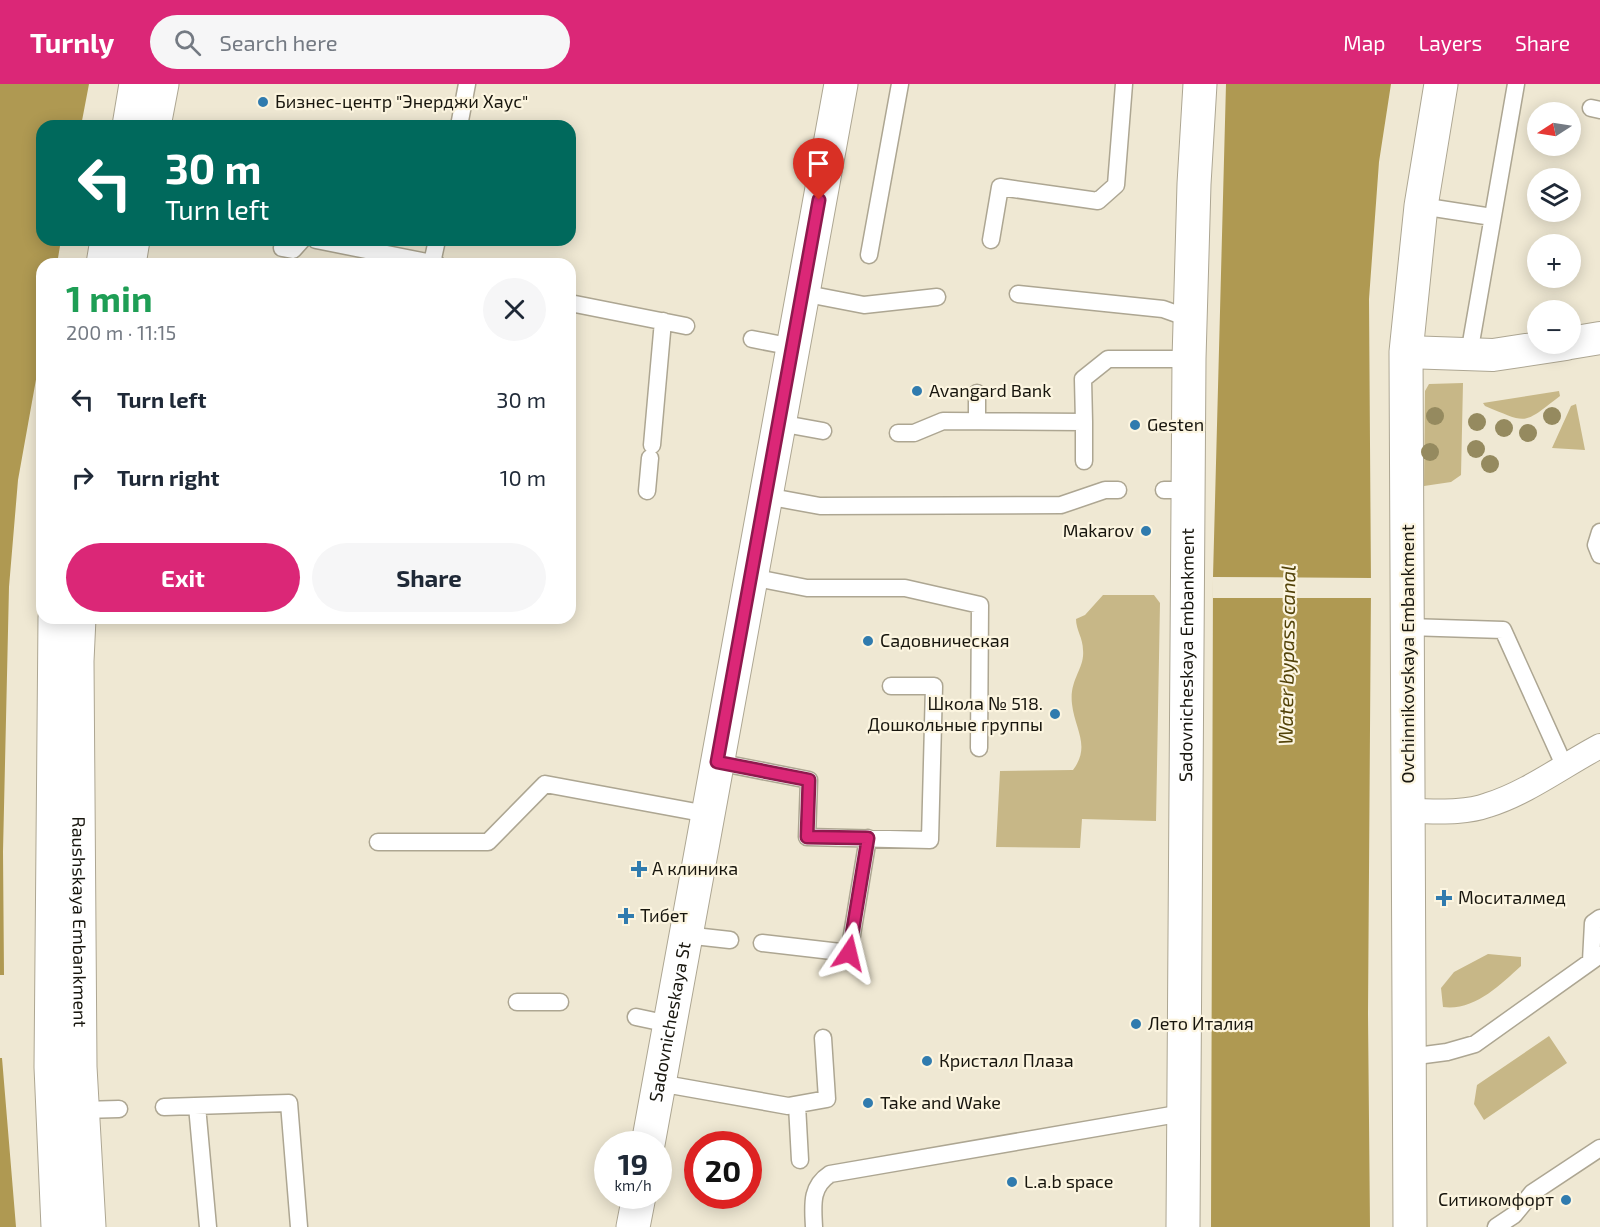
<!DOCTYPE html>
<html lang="en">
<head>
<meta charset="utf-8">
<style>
  body { margin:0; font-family:"Exo 2",sans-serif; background:#f6f6f7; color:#1f2937; height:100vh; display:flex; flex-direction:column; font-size:22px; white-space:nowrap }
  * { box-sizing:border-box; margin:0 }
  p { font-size:20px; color:#747a83 }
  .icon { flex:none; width:33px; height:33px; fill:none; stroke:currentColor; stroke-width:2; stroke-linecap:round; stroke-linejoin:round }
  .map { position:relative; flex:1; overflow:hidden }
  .drawer { position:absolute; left:36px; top:174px; width:540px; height:366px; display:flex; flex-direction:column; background:#fff; border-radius:18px; box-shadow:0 3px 15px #0003 }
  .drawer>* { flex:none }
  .banner { position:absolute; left:36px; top:36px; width:540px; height:126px; border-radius:18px; box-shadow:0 3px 15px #0003; background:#00695c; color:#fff; overflow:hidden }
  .needle { width:39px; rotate:258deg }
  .controls { position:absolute; left:1527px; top:18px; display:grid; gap:12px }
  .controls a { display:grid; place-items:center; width:54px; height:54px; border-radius:50%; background:#fff; box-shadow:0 3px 15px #0003; font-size:30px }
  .speed { position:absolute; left:594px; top:1047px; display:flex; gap:12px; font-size:30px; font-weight:700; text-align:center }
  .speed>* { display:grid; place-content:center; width:78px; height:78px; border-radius:50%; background:#fff; box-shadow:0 3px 15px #0003; line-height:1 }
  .speed small { font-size:15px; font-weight:400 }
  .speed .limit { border:9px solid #d22; background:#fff; color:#111 }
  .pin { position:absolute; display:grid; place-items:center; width:51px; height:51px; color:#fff; margin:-62px -26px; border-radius:50% 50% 50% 0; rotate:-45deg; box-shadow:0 0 6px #0007 }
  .pin .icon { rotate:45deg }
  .me { position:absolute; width:66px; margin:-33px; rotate:10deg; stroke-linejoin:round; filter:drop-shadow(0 0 4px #0008) }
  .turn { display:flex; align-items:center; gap:21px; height:126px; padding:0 30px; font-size:27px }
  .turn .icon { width:78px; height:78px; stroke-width:2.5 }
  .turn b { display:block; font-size:42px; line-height:51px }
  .round { display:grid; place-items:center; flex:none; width:63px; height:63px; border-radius:32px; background:#f6f6f7 }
  .overview { display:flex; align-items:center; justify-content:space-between; height:102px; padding:0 30px }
  h1 { font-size:36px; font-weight:700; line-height:45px; color:#1e9e55 }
  .button { display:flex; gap:12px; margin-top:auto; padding:12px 30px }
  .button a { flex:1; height:69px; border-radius:36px; background:#db2777; color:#fff; font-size:24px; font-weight:700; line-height:69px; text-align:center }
  .button a+a { background:#f6f6f7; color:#1f2937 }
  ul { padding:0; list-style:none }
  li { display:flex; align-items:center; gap:18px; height:78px; padding:0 30px }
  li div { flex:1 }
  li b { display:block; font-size:22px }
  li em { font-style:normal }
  header { display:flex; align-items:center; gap:36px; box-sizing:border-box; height:84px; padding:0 30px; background:#db2777; color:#fff }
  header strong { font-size:28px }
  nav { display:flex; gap:33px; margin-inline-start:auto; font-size:21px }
  .search { width:420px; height:54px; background:#f6f6f7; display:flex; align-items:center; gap:15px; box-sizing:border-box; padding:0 21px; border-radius:33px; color:#747a83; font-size:22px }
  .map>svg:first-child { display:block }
  .green { fill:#c7b787 }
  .water { fill:#af9952 }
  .pier { fill:#efe8d3 }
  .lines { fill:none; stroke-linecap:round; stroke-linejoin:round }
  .service-casing { stroke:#ada692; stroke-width:19 }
  .pedestrian-casing { stroke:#ada692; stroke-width:26 }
  .minor-casing { stroke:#ada692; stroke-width:34 }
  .tertiary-casing { stroke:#ada692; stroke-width:35 }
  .secondary-casing { stroke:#ada692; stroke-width:35 }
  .service { stroke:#fff; stroke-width:16 }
  .pedestrian { stroke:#fff; stroke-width:24 }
  .minor { stroke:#fff; stroke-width:32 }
  .tertiary { stroke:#fff; stroke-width:33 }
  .secondary { stroke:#fff; stroke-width:33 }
  .tree { fill:#958a5f }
  .route-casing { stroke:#8e194d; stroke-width:15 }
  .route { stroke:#db2777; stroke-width:10 }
  .poi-dot { fill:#307bae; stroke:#fcf5e0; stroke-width:2 }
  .labels { text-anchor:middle; stroke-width:4.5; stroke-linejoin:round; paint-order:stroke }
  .poi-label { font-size:18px; fill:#18160e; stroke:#fcf5e0; text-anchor:start }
  .street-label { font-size:18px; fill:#18160e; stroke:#fcf5e0 }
  .water-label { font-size:20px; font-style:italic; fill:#524208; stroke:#fcf5e0 }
</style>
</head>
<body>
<header>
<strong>Turnly</strong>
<div class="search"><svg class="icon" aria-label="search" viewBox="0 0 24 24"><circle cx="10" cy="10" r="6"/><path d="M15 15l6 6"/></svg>Search here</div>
<nav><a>Map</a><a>Layers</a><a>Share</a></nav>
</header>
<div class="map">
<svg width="1600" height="1143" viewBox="0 0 1600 1143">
  <rect width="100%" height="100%" fill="#efe8d3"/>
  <path class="green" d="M1463,299L1461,391L1451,398L1424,402L1425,307L1429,300Z
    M1559,307L1560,312C1522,341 1529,340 1485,322L1483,319Z
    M1576,320L1585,366L1552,364L1571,322Z
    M1103,511H1154L1160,519L1156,737L1082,735L1080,764L996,763L1000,687L1073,686C1091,662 1075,646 1072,620C1069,595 1085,585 1083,566C1083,554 1076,546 1076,535L1085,531Z
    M1488,870L1521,873V882C1499,902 1474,927 1443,923L1441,904L1454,888Z
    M1549,952L1567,979L1484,1036L1474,1020L1477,1001Z"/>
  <path class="water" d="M0,0H89L81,42H42V156H61L57,180H42V262L18,396L9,503L3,768L4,891H0Z
    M1226,0H1391L1379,78L1369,215L1371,503L1368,930L1370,1143H1211L1213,493Z
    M0,974H2L16,1143H0Z"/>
  <path class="pier" d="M1213,493L1371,494V514H1213Z"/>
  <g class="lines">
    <defs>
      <path id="service" d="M1591,24L1600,26
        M459,42L467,0
        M1421,122L1492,133
        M316,156L437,180
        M991,156L1000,103L1098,117L1116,101L1124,0
        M282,164L293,166L302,156
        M869,171L900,0
        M432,179L437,156
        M802,209L864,221L937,213
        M1018,210L1163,225L1177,230L1191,228
        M570,219L686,242
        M752,255L793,263
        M1469,270L1516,0
        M977,337V309
        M1084,338V377
        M779,339L823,347
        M898,349H914L943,337L1084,338L1083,295L1108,275H1189
        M652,361L663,237
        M1164,406H1189
        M647,407L650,374
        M766,412L820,422L1061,421L1105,406H1118
        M1600,448L1596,461L1600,471
        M751,493L807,504H905L980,521L979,664
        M1408,543L1503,546L1564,681
        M717,678L809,696L807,753L930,756L934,602H891
        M378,758H488L545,700L707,730
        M685,851L730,856
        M762,859L849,869L868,754
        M1591,877L1593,839L1600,834
        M517,918H560
        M636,933L669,940
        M1409,973L1447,968L1475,960L1600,871
        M659,999L788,1022L827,1015L823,954
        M797,1021L800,1076
        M197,1022L208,1143
        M164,1023L289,1019L299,1143
        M82,1026L119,1025
        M814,1143C813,1122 810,1103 830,1090L1183,1029
        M1496,1143L1514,1131L1532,1109L1600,1064"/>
      <path id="pedestrian" d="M1409,727C1435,727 1463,730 1488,721C1527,709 1564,681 1600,662"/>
      <path id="minor" d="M1570,259L1600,254
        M1406,268L1493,271L1566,260"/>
      <g id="tertiary">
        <path id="s1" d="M648,1060L841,0"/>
        <path d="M633,1143L639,1112"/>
        <path id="s2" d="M1183,1143L1189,275L1194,100L1200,0"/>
        <path d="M1410,1143L1406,268L1421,122L1441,0"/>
      </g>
      <g id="secondary">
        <path d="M129,42L136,0"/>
        <path d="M154,42L162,0"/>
        <path d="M103,180L107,156"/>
        <path d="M129,180L133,156"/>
        <path d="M55,534L51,983L58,1143"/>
        <path id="s3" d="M79,534L77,577L80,983L89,1143"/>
      </g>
    </defs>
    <use href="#service" class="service-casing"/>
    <use href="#pedestrian" class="pedestrian-casing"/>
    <use href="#minor" class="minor-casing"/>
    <use href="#tertiary" class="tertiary-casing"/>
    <use href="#secondary" class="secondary-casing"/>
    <use href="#service" class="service"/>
    <use href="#pedestrian" class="pedestrian"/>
    <use href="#minor" class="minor"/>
    <use href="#tertiary" class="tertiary"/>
    <use href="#secondary" class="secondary"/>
  </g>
  <g class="tree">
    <circle cx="1435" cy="332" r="9"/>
    <circle cx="1552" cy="332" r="9"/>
    <circle cx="1477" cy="338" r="9"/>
    <circle cx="1504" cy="344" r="9"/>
    <circle cx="1528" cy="349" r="9"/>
    <circle cx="1476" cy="365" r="9"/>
    <circle cx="1430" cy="368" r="9"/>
    <circle cx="1490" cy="380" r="9"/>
  </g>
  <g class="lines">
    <defs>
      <path id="route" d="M819,116L717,678L809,696L807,753L868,754L849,869"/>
    </defs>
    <use href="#route" class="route-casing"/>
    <use href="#route" class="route"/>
  </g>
  <g class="poi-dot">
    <circle cx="263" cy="18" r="6"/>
    <circle cx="917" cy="307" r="6"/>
    <circle cx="1135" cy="341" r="6"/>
    <circle cx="1146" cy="447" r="6"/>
    <circle cx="868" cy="557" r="6"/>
    <circle cx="1055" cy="630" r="6"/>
    <path d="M636 776h6v6h6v6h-6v6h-6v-6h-6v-6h6z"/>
    <path d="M1441 805h6v6h6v6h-6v6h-6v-6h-6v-6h6z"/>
    <path d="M623 823h6v6h6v6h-6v6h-6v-6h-6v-6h6z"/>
    <circle cx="1136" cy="940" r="6"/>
    <circle cx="927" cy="977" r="6"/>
    <circle cx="868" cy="1019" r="6"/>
    <circle cx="1012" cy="1098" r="6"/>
    <circle cx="1566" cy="1116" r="6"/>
  </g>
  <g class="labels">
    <g class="poi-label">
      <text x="275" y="24">Бизнес-центр "Энерджи Хаус"</text>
      <text x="929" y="313">Avangard Bank</text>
      <text x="1147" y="347">Gesten</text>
      <text x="1134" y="453" text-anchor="end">Makarov</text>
      <text x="880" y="563">Садовническая</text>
      <text x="1043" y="626" text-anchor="end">Школа № 518.<tspan x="1043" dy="21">Дошкольные группы</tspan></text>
      <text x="652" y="791">А клиника</text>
      <text x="1458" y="820">Моситалмед</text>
      <text x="640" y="838">Тибет</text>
      <text x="1148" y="946">Лето Италия</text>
      <text x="939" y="983">Кристалл Плаза</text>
      <text x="880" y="1025">Take and Wake</text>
      <text x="1024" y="1104">L.a.b space</text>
      <text x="1554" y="1122" text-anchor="end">Ситикомфорт</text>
    </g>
    <g class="street-label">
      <text transform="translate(1408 570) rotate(-90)" y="6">Ovchinnikovskaya Embankment</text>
      <text dy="6" stroke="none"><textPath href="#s2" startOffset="572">Sadovnicheskaya Embankment</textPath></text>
      <text dy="6" stroke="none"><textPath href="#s3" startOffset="304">Raushskaya Embankment</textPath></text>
      <text dy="6" stroke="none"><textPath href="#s1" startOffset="124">Sadovnicheskaya St</textPath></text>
    </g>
    <g class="water-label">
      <text transform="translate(1287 571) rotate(-89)" y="7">Water bypass canal</text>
    </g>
  </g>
</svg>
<div class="controls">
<a><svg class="needle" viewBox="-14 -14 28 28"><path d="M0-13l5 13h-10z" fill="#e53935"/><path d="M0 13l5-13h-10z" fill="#747a83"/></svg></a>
<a><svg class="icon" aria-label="layers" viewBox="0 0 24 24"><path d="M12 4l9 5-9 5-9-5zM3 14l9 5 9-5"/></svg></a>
<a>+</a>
<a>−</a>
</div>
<div class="speed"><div>19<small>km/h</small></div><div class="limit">20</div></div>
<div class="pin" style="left:819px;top:116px;background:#d93025"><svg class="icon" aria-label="arrive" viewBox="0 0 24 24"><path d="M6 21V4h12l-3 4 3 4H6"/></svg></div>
<svg class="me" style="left:849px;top:869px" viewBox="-20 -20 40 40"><path d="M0-17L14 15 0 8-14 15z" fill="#db2777" stroke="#fff" stroke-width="4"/></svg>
<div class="banner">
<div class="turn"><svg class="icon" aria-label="left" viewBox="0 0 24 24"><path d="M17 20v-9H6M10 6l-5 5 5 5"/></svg><div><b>30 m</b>Turn left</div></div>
</div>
<section class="drawer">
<div class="overview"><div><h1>1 min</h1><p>200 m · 11:15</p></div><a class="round"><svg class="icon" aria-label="close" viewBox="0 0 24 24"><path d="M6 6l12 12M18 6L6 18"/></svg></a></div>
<ul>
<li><svg class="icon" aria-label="left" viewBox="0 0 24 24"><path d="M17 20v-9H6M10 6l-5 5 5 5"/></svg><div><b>Turn left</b></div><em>30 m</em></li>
<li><svg class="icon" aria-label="right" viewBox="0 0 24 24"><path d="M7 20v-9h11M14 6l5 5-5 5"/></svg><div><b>Turn right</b></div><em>10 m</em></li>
</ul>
<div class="button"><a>Exit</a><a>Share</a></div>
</section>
</div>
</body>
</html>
